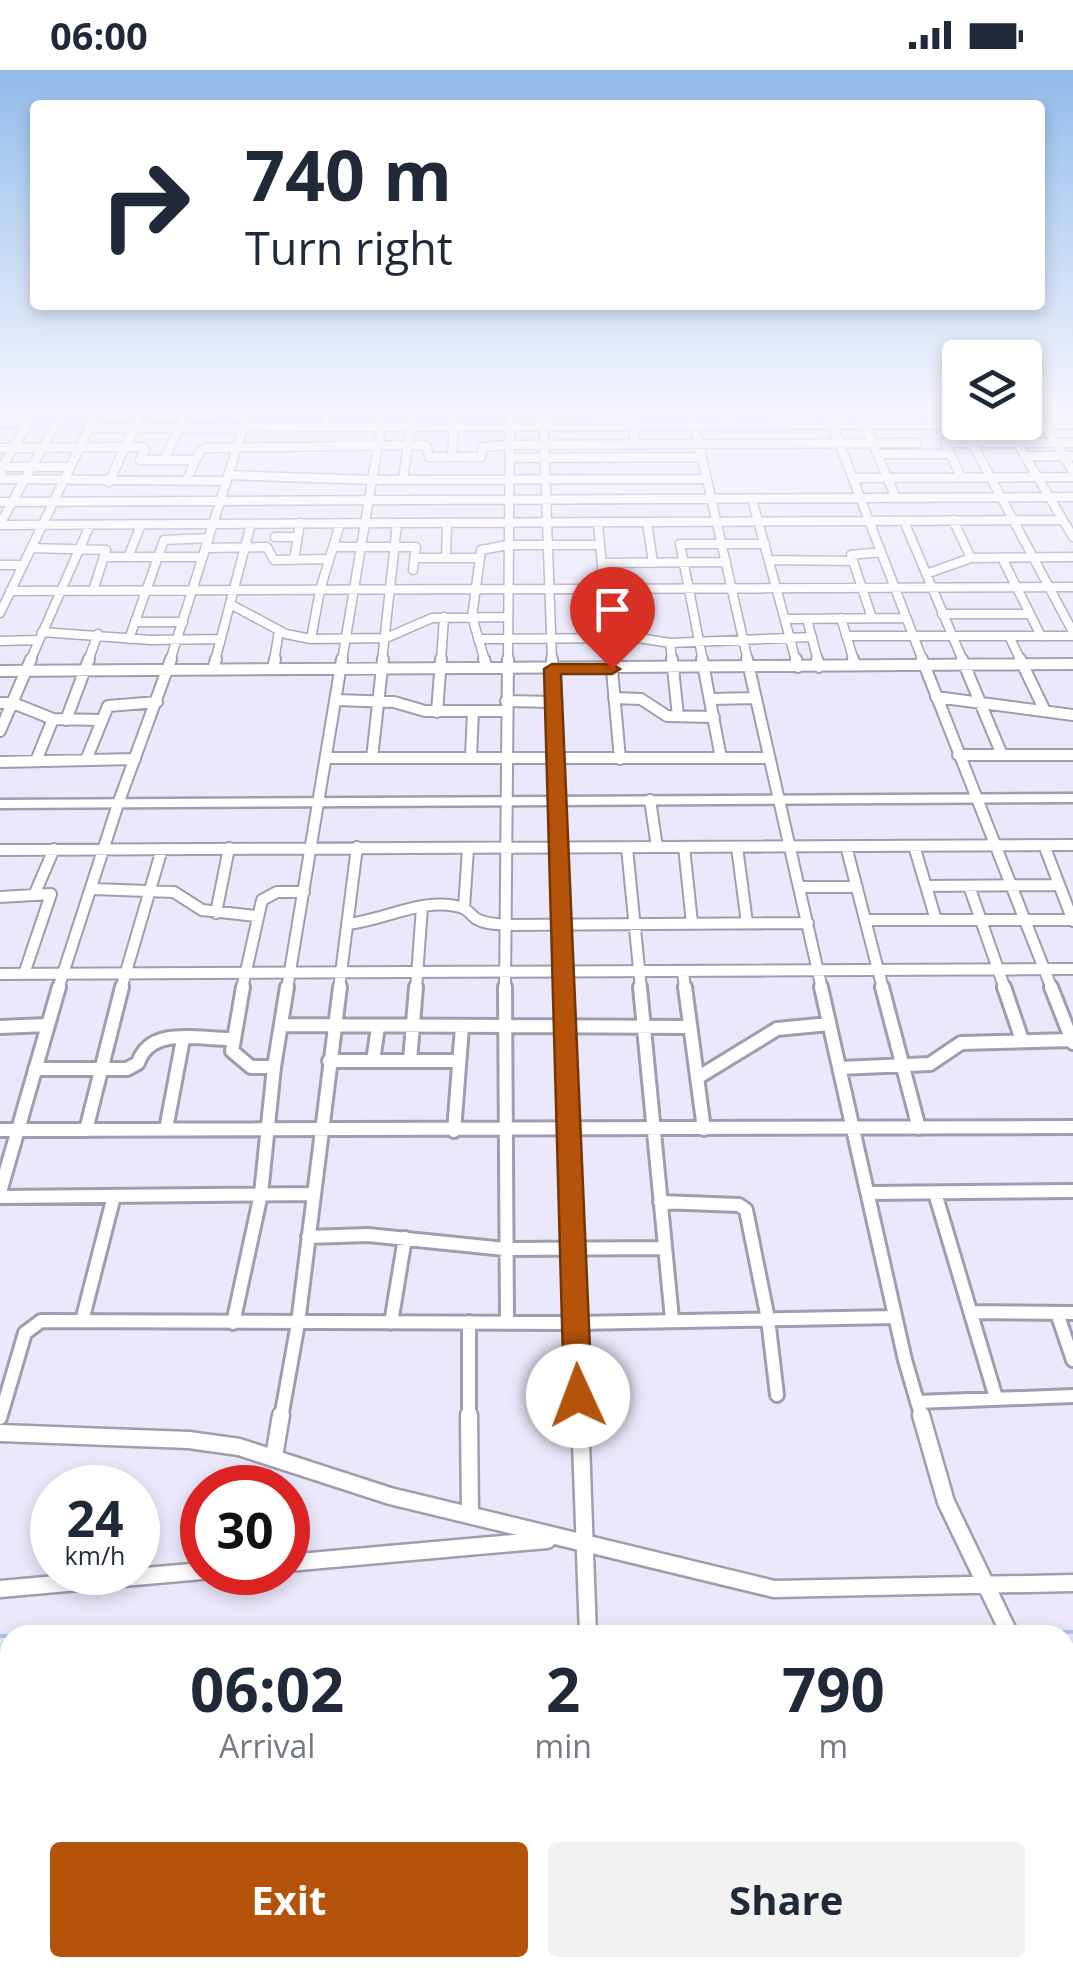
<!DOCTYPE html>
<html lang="en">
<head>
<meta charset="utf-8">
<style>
  body { margin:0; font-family:"Open Sans",sans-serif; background:#f2f2f3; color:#1f2937; height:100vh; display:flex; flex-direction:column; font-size:38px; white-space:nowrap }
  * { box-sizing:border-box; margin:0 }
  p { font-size:32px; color:#747a83 }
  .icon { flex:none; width:55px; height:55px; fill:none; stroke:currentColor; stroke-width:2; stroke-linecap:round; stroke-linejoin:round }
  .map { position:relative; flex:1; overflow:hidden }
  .sheet { position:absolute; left:0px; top:1555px; width:1075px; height:352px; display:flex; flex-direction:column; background:#fff; border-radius:30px 30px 0 0; box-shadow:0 5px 15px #0003 }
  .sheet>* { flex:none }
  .guide { position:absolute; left:30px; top:30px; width:1015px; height:210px; border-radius:10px; box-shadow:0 5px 15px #0003; background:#fff; color:#1f2937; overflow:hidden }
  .fabs { position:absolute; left:942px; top:270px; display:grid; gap:20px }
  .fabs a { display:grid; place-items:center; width:100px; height:100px; border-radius:10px; background:#fff; box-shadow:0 5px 15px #0003; font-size:50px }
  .speed { position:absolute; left:30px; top:1395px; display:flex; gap:20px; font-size:50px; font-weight:700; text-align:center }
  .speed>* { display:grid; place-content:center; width:130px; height:130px; border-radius:50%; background:#fff; box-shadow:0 5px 15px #0003; line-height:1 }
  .speed small { font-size:25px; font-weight:400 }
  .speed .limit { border:15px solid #d22; background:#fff; color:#111 }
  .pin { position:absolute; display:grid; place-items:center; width:85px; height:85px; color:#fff; margin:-102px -42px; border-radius:50% 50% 50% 0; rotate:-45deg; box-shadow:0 0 10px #0007 }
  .pin .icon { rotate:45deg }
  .me { position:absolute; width:110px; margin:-55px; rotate:358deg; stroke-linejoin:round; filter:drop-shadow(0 0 8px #0008) }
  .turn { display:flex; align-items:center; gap:35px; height:210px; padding:0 50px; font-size:45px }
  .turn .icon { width:130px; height:130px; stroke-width:2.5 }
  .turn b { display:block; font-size:70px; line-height:85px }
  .eta { display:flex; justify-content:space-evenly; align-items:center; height:170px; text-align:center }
  .eta b { font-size:60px; font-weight:700; line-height:70px }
  .button { display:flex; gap:20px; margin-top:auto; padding:20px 50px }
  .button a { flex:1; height:115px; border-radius:10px; background:#b45309; color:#fff; font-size:40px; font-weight:700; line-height:115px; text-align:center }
  .button a+a { background:#f2f2f3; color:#1f2937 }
  .status { display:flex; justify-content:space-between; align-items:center; height:70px; padding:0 50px; background:#fff; direction:ltr }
  .status svg { height:28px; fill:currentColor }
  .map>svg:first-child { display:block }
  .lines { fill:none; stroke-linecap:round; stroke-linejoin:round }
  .stream { stroke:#b1c8ec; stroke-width:4 }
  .minor-far3-casing { stroke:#a09dae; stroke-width:11 }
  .minor-far2-casing { stroke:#a09dae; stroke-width:14 }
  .minor-far1-casing { stroke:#a09dae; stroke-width:18 }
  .minor-casing { stroke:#a09dae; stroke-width:21 }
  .secondary-casing { stroke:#a09dae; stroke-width:5 }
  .minor-far3 { stroke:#fff; stroke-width:8 }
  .minor-far2 { stroke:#fff; stroke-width:10 }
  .minor-far1 { stroke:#fff; stroke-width:12 }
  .minor { stroke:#fff; stroke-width:16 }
  .secondary { fill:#fff; fill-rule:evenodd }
  .route { fill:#b45309; stroke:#753606; stroke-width:2.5 }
</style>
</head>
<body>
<div class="status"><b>06:00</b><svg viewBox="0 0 49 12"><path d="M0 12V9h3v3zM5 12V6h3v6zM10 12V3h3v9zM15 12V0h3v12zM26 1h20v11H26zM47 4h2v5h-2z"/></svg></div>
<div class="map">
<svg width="1073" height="1907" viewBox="0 0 1073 1907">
  <rect width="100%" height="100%" fill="#ebe8fb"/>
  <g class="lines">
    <path class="stream" d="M1015,1562H1073
      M595,1564L1002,1562
      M304,1565L582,1564
      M0,1566H10"/>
    <defs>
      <path id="minor-far3" d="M222,339L245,350
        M543,339L552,591
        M631,339L635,374
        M691,339L748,591
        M727,339L731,355
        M826,339L923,591
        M858,339L896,428
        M893,339L900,355
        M936,339L943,354
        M1034,339L1073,401
        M98,340L158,339
        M249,340L303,339
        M97,343L33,345L2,397L1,409L225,411
        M2,353H29
        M2,353L11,339
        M962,354L1073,562
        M324,357L329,339
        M89,358L1073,354
        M1015,369L1073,467
        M0,378L142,377L145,379L140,390H195
        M877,384H950
        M1025,386H1073
        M452,387L455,339
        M510,388L702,387
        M164,390L188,339
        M0,397H69
        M228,405L372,410L707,409
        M961,407L945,373H1073
        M853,408L1073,407
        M403,410L413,339
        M186,411L200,381L206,378L421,375L427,377L429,387H481L483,377L509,375L917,373
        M109,412L143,339
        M752,429L796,591
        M0,432L1073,427
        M953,450L971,488
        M904,451L963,591
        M647,452L653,493
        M598,453L611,591
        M0,454L64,339
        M0,455L1063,450
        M275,467H297
        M335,477H416L413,500
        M31,478L106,480L93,521
        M205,478L267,477L274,490L329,489
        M105,487H203
        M128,487L141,455
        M414,488H478
        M446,488L447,454
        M1002,488L1041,566
        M294,490L300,453
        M769,490L853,491
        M602,493L726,492
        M0,495H23
        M926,504L971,488L1073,487
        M638,520L639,568
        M10,521L1073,517
        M230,534L286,564L311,569L386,568L432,548L507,547
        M0,543L92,352
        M942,544H1029
        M841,548L854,591
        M872,548L851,485L881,482
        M786,549L906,548
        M807,549L818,591
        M136,552H183
        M42,562L151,570L221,569
        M846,566H1073
        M1009,566L1021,591
        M129,569L164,470L209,468
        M311,569L320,520L340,454
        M478,569L639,568L670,573L812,567
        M0,571L38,570
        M670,573L672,591
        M30,591L90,455
        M88,591L98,564
        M170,591L249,339
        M215,591L251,454
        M274,591L279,561
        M342,591L384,339
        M382,591L397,454
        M441,591L444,547
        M485,591L472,547L481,480L507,475H600
        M508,591L510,339
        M703,591L680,474H765"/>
      <path id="minor-far2" d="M484,589L487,598
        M552,589L564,919
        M611,589L620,689
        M672,589L678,646
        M702,589L721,688
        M747,589L822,919
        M796,589L798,597
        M817,589L819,597
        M853,589L855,596
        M922,589L1052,919
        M962,589L1002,685
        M1020,589L1045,641
        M213,599L216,589
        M273,599L275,589
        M0,601L1073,594
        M936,627L1073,645
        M614,628L641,629L667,646L714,647
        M711,629L756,628
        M336,630L394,632L425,641H507
        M506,631L553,632
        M0,633H13L53,649L101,650
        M437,642L441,589
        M66,650L89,589
        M0,661L31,589
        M958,685H1073
        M327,688H769
        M372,688L383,589
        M471,688L473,641
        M86,690L108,636L157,632
        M36,691L53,649
        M0,692L135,689
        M650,730L657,777
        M1044,775L1073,851
        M846,776L883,919
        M914,776L936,850
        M684,777L692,853
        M737,777L747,853
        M627,778L641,919
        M0,780L1073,775
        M926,816L1058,815
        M969,816L1005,919
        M800,817H857
        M93,819L174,822L202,840L256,846
        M35,823L54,779
        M0,827L51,824L24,904
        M464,838L468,779
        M216,843L229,778
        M865,850H1073
        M347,854C383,851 426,825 463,838C466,839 473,846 475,848C484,854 496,854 506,855L808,853
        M683,902L685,919
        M0,904L1073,899
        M58,919L118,734L171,589
        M121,919L162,779
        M242,919L262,830L277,822H304
        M287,919L342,589
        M339,919L357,777
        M416,919L422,837
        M505,919L508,589"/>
      <path id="minor-far1" d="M243,917L232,981L251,997H274
        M505,917L507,1252
        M564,917L580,1348
        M640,917L672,1249
        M685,917L704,1059
        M821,917L905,1290L922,1348
        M882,917L919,1058
        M1004,917L1022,970
        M1051,917L1073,973
        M282,955L688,957
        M0,957L47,955
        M329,991H458
        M373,991L378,957
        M410,991L416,917
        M840,998L930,994L961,973L1072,970
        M35,999H127L138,993C150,956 197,969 231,969
        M697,1008L777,959L829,954
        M166,1059L183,969
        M0,1060L1073,1057
        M86,1060L122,917
        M454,1061L462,957
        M0,1122L59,917
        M868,1123L1073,1121
        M935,1123L996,1328
        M0,1127L312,1124
        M660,1132L739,1135L746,1140L768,1249L777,1325
        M308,1167L368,1165L505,1179L665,1178
        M971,1242L1073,1243
        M1057,1243L1073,1290
        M82,1251L114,1126
        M469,1252V1348
        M233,1253L261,1124L274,997L287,917
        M391,1253L405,1168
        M917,1332L1073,1326
        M0,1348L25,1263L41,1251L576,1253L895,1247
        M281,1348L298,1253L340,917"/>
      <path id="minor" d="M469,1345L470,1444
        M580,1345L588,1565
        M921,1345L946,1432L1010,1565
        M0,1363L189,1370L239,1377L390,1426L774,1519L1073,1513
        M274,1387L281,1345
        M288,1493L547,1470
        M0,1519L202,1501
        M1065,1635L1073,1638
        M0,1672H10
        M1065,1777L1073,1809
        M0,1875H10
        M497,1898V1907
        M596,1898V1907
        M731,1898L732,1907
        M806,1898L807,1907
        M1013,1905L1073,1903
        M63,1907L65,1898
        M174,1907L175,1898
        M297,1907L298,1898"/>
      <path id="secondary" d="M1073,724V732L0,738V730Z"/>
    </defs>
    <use href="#minor-far3" class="minor-far3-casing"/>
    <use href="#minor-far2" class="minor-far2-casing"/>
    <use href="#minor-far1" class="minor-far1-casing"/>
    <use href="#minor" class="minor-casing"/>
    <use href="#secondary" class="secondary-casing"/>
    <use href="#minor-far3" class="minor-far3"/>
    <use href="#minor-far2" class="minor-far2"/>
    <use href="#minor-far1" class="minor-far1"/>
    <use href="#minor" class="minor"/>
    <use href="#secondary" class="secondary"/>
  </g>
  <linearGradient id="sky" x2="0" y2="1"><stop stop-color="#92bcea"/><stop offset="0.56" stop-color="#f6f5fd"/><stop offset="1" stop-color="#f6f5fd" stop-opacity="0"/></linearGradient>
  <rect width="1073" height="606" fill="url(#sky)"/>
  <path class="route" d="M552,594H612L620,599L612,604H561L592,1326L588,1335L578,1338L568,1335L564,1326L544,599Z"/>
</svg>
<div class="fabs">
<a><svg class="icon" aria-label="layers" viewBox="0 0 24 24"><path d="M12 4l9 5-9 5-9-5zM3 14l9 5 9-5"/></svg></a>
</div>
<div class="speed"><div>24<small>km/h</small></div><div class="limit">30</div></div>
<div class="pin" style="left:612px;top:599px;background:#d93025"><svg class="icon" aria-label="arrive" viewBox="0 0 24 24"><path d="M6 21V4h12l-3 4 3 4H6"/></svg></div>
<svg class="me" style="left:578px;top:1326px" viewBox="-20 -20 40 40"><circle r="19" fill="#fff"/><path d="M0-13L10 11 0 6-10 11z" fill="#b45309"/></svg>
<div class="guide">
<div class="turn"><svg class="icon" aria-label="right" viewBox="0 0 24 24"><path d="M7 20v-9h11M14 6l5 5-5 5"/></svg><div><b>740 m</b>Turn right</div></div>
</div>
<section class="sheet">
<div class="eta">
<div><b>06:02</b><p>Arrival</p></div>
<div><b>2</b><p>min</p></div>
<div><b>790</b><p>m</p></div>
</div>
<div class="button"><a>Exit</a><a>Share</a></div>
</section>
</div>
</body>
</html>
